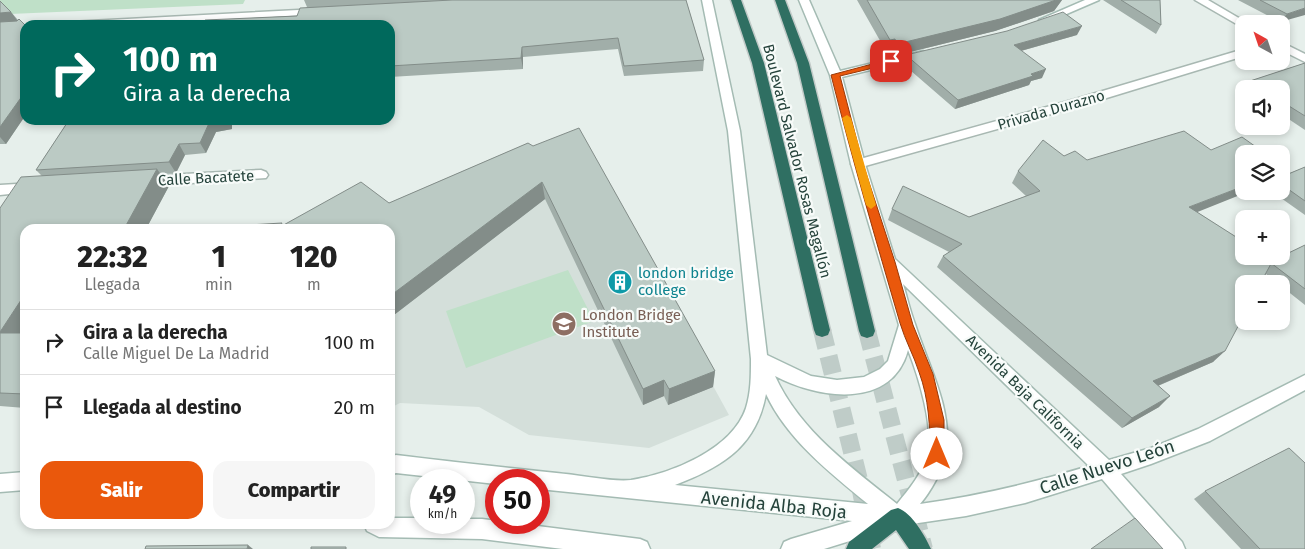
<!DOCTYPE html>
<html lang="es">
<head>
<meta charset="utf-8">
<style>
  body { margin:0; font-family:"Fira Sans",sans-serif; background:#f6f6f6; color:#222; height:100vh; display:flex; flex-direction:column; font-size:19px; white-space:nowrap }
  * { box-sizing:border-box; margin:0 }
  p { font-size:16px; color:#767676 }
  .icon { flex:none; width:28px; height:28px; fill:none; stroke:currentColor; stroke-width:2; stroke-linecap:round; stroke-linejoin:round }
  .map { position:relative; flex:1; overflow:hidden }
  .side { position:absolute; left:20px; top:224px; width:375px; height:305px; display:flex; flex-direction:column; background:#fff; border-radius:15px; box-shadow:0 2px 8px #0003 }
  .side>* { flex:none }
  .banner { position:absolute; left:20px; top:20px; width:375px; height:105px; border-radius:15px; box-shadow:0 2px 8px #0003; background:#00695c; color:#fff; overflow:hidden }
  .needle { width:32px; rotate:320deg }
  .fabs { position:absolute; left:1235px; top:15px; display:grid; gap:10px }
  .fabs a { display:grid; place-items:center; width:55px; height:55px; border-radius:10px; background:#fff; box-shadow:0 2px 8px #0003; font-size:25px }
  .speed { position:absolute; left:410px; top:469px; display:flex; gap:10px; font-size:25px; font-weight:700; text-align:center }
  .speed>* { display:grid; place-content:center; width:65px; height:65px; border-radius:50%; background:#fff; box-shadow:0 2px 8px #0003; line-height:1 }
  .speed small { font-size:12px; font-weight:400 }
  .speed .limit { border:8px solid #d22; background:#fff; color:#111 }
  .pin { position:absolute; display:grid; place-items:center; width:42px; height:42px; color:#fff; margin:-21px; border-radius:10px; box-shadow:0 2px 8px #0006 }
  .me { position:absolute; width:55px; margin:-28px; rotate:0deg; stroke-linejoin:round; filter:drop-shadow(0 0 4px #0008) }
  .turn { display:flex; align-items:center; gap:18px; height:105px; padding:0 20px; font-size:22px }
  .turn .icon { width:65px; height:65px; stroke-width:2.5 }
  .turn b { display:block; font-size:35px; line-height:42px }
  .eta { display:flex; justify-content:space-evenly; align-items:center; height:85px; text-align:center }
  .eta b { font-size:30px; font-weight:800; line-height:35px }
  .primary-button { display:flex; gap:10px; margin-top:auto; padding:10px 20px }
  .primary-button a { flex:1; height:58px; border-radius:15px; background:#ea580c; color:#fff; font-size:20px; font-weight:800; line-height:58px; text-align:center }
  .primary-button a+a { background:#f6f6f6; color:#222 }
  ul { padding:0; list-style:none }
  li { display:flex; align-items:center; gap:15px; height:65px; padding:0 20px; border-top:1px solid #e0e0e0 }
  li div { flex:1 }
  li b { display:block; font-size:19px }
  li em { font-style:normal }
  .map>svg:first-child { display:block }
  .built { fill:#d4dfda }
  .green { fill:#bfe0c8 }
  .lines { fill:none; stroke-linecap:round; stroke-linejoin:round }
  .highway-tunnel { stroke:#bfccc8; stroke-width:18; stroke-dasharray:18 9; stroke-linecap:butt }
  .street-casing { stroke:#a8b8b2; stroke-width:3 }
  .secondary-casing { stroke:#a4bbb3; stroke-width:3 }
  .highway-casing { stroke:#c2cac8; stroke-width:3 }
  .street { fill:#fff; fill-rule:evenodd }
  .secondary { fill:#fff; fill-rule:evenodd }
  .highway { fill:#2f6f62; fill-rule:evenodd }
  .wall { fill:#a1aea9 }
  .shaded-wall { fill:#838d89 }
  .building { fill:#bbcac4; stroke:#838d89 }
  .route { fill:#ea580c; stroke:#983908 }
  .slow { fill:#f59e0b }
  .labels { text-anchor:middle; stroke-width:4.5; stroke-linejoin:round; paint-order:stroke }
  .street-label { font-size:15px; fill:#24423a; stroke:#f7fbf9 }
  .culture-label { font-size:15px; fill:#0d838f; stroke:#f7fbf9; text-anchor:start }
  .education-label { font-size:15px; fill:#785e54; stroke:#f7fbf9; text-anchor:start }
  .near-street-label { font-size:18px; fill:#24423a; stroke:#f7fbf9 }
</style>
</head>
<body>
<div class="map">
<svg width="1305" height="549" viewBox="0 0 1305 549">
  <rect width="100%" height="100%" fill="#e6efeb"/>
  <path class="built" d="M581,145L729,415L649,448L529,435L479,407L400,403L390,408V245Z"/>
  <path class="green" d="M0,0H245L243,4L10,14L0,8Z
    M568,270L594,321L466,368L446,311Z"/>
  <g class="lines">
    <path class="highway-tunnel" d="M822,330L859,480L872,549
      M867,331L924,549"/>
    <defs>
      <path id="street" d="M1195,0H1208L1249,24H1244V27L1240,26Z
        M318,9L322,10L323,12L322,14L131,25H65L70,22Z
        M1281,42L1305,54V62L1281,50Z
        M1244,49V56L1087,104L858,168L853,167L851,164L853,161L1079,98Z
        M261,170L266,172L268,175L266,178L146,186L141,184L139,181L141,178L146,176Z
        M33,183L38,185L40,188L38,191L0,195V185Z"/>
      <path id="secondary" d="M702,0H712L740,131L767,355L811,376L837,380L864,377L880,369L888,361L899,325L851,164L830,75L799,0H809L840,71L923,51L929,54L927,56L842,77L865,164L895,259L1109,460L1151,448L1198,429L1305,375V390L1210,441L1151,464L1121,474L1182,542L1185,549H1162L1102,479L1025,503L966,516L898,526L824,549H781L784,542L791,539L852,521L539,489V480H496V484L396,473L390,475V457L396,455C453,462 510,468 566,474C584,476 615,482 631,480C670,474 732,450 746,408C751,392 751,376 751,359L728,131ZM903,284L1089,466C1033,483 978,496 920,504C930,493 944,468 946,453C953,409 928,365 915,324C910,311 907,297 903,284ZM908,350C918,375 935,429 927,455C922,474 909,489 897,504C851,467 800,431 775,376C818,399 892,410 908,350ZM766,394C787,439 830,473 868,504L675,485C722,467 756,447 766,394Z
        M1085,0H1099L1048,22L1044,23L1039,20Z
        M25,472V490L0,492V474Z
        M390,518H421V522H464V519H482L640,539L647,542L650,549H563L482,539L379,537L367,531L364,524H390Z"/>
      <path id="highway" d="M731,0H741L764,63L830,330L828,335L822,337L816,335L814,330L752,63Z
        M775,0H785L809,63L875,331L873,336L867,338L861,336L859,331L797,63Z
        M898,508C912,513 925,536 931,549H909L896,530L872,549H846L849,542L891,510Z"/>
    </defs>
    <use href="#street" class="street-casing"/>
    <use href="#secondary" class="secondary-casing"/>
    <use href="#highway" class="highway-casing"/>
    <use href="#street" class="street"/>
    <use href="#secondary" class="secondary"/>
    <use href="#highway" class="highway"/>
  </g>
  <path class="wall" d="M304,0H686L704,60L703,71L624,76L618,49L523,57V69L390,77V25L297,16L307,7Z
    M857,0H1062L1054,11L995,31L894,56L891,52L887,53Z
    M1103,0H1160L1161,25L1156,34Z
    M1238,0H1305L1280,22Z
    M0,1L11,12L18,20L25,25V116L6,144H0Z
    M1077,35L1021,51L1042,78L1031,81L1029,85L955,109L903,64L906,55Z
    M1305,63V130L1281,114V89H1245L1250,81Z
    M69,120H232V129L216,132L206,153L185,155L176,173L161,174L169,186L146,229H25V408L0,406V208L42,176L36,170Z
    M528,143L715,371L713,387L668,405L664,396L643,405L545,199L390,318V229L283,225L389,203Z
    M1064,156L1087,160L1197,212L1272,261L1305,245V305L1281,286V284H1278L1266,274L1213,362L1158,386L1159,407L1122,428L937,267L943,256L949,252L888,220L892,209L969,217L1026,196L1012,183L1018,171Z
    M1305,167V215L1271,191H1281V177Z
    M1205,491L1305,549H1241L1194,499Z"/>
  <path class="shaded-wall" d="M1056,0H1062L1054,11L995,31L894,56L897,44Z
    M1305,8V15L1280,22L1287,14Z
    M11,12L19,23L0,25V13Z
    M1082,26L1077,35L1010,54L1014,45Z
    M895,39L891,52L887,53L890,40Z
    M522,47L523,57V69L521,58Z
    M1046,69L1042,78L1031,81L1029,85L955,109L958,100Z
    M25,92V116L6,144L0,137V127Z
    M216,120H232V129L216,132L206,153L200,143L210,121Z
    M179,144L185,155L176,173L169,162Z
    M157,169L169,186L146,229H124Z
    M1287,169L1281,176V171Z
    M542,182L545,199L390,318V296Z
    M1244,186V191H1250L1180,219L1189,207Z
    M25,294V338L0,334V332Z
    M1225,351L1213,362L1143,392L1153,381Z
    M715,371L713,387L668,405L669,389Z
    M664,380V396L643,405V389Z
    M1170,396L1159,407L1122,428L1132,418Z
    M248,545L253,549H247Z"/>
  <path class="building" d="M452,0H686L704,60L624,66L618,38L522,47L521,58L390,66V25H199L203,24L205,20L297,16L300,8Z
    M867,0H1056L1000,19L897,44L895,39L890,40Z
    M1121,0H1160L1161,25Z
    M1260,0H1305V8L1287,14Z
    M0,1L11,12L0,13Z
    M1063,12L1082,26L1014,45L1046,69L1031,74L1033,76L958,100L906,55L1007,31Z
    M19,19L25,25V92L0,127V22L17,21Z
    M74,24L73,25H55Z
    M1305,63V116L1281,101V89H1262L1250,81Z
    M69,120H216L210,121L200,143L179,144L169,162L36,170Z
    M579,128L715,371L669,389L664,380L643,389L542,182L390,296V229H182L282,223L280,227L361,182L389,203L528,143L533,146Z
    M1184,131L1211,150L1242,137L1266,154H1244V186L1189,207L1244,242V256H1267L1273,260L1260,284H1244V315L1225,351L1153,381L1170,396L1132,418L943,256L962,244L892,209L903,186L969,217L1040,191L1018,171L1043,140L1064,156L1075,151L1087,160Z
    M1281,164L1287,169L1281,171Z
    M1305,167V201L1281,184V177Z
    M157,169L124,229H25V294L0,332V208L21,177Z
    M1305,245V289L1271,263L1272,261Z
    M0,333H25V394L0,393Z
    M1289,448L1305,463V549H1260L1205,491Z
    M1135,518L1163,549H1091Z
    M248,545L247,549H145L146,546Z
    M311,547H346V549H311Z"/>
  <path class="route" d="M891,59L896,61L894,63L840,76L863,164L895,262L913,325L933,374L944,420V454L942,459L937,461L932,459L930,454C930,427 929,399 919,372C914,356 905,340 900,323C876,241 852,158 831,75Z"/>
  <path class="slow" d="M847,115L851,118L876,205L871,209L866,205L842,118Z"/>
  <defs>
    <symbol id="building-disc" viewBox="-11 -11 22 22"><circle r="9.5" fill="#0f9aa8" stroke="#f7fbf9"/><path d="M-4-6H4V6H1V3H-1V6H-4ZM-2.5-4.3h1.7v1.8h-1.7ZM.8-4.3h1.7v1.8H.8ZM-2.5-1h1.7V.8h-1.7ZM.8-1h1.7V.8H.8Z" fill="#fff"/></symbol>
    <symbol id="school-disc" viewBox="-11 -11 22 22"><circle r="9.5" fill="#8d6e63" stroke="#f7fbf9"/><path d="M0-5L7-2L0 1L-7-2ZM-4 1L0 2.5L4 1V4Q0 6-4 4Z" fill="#fff"/></symbol>
  </defs>
  <g fill-rule="evenodd">
    <use href="#building-disc" x="606" y="268" width="28" height="28"/>
    <use href="#school-disc" x="550" y="310" width="28" height="28"/>
  </g>
  <g class="labels">
    <g class="street-label">
      <text transform="translate(1051 110) rotate(-16)" y="5">Privada Durazno</text>
      <text transform="translate(797 161) rotate(76)" y="5">Boulevard Salvador Rosas Magallón</text>
      <text transform="translate(206 178) rotate(-3)" y="5">Calle Bacatete</text>
      <text transform="translate(1025 392) rotate(44)" y="5">Avenida Baja California</text>
    </g>
    <g class="culture-label">
      <text x="638" y="278">london bridge<tspan x="638" dy="17">college</tspan></text>
    </g>
    <g class="education-label">
      <text x="582" y="320">London Bridge<tspan x="582" dy="17">Institute</tspan></text>
    </g>
    <g class="near-street-label">
      <text transform="translate(1107 467) rotate(-18)" y="6">Calle Nuevo León</text>
      <text transform="translate(774 505) rotate(6)" y="6">Avenida Alba Roja</text>
    </g>
  </g>
</svg>
<div class="fabs">
<a><svg class="needle" viewBox="-14 -14 28 28"><path d="M0-13l5 13h-10z" fill="#e53935"/><path d="M0 13l5-13h-10z" fill="#767676"/></svg></a>
<a><svg class="icon" aria-label="sound" viewBox="0 0 24 24"><path d="M4 9h4l5-4v14l-5-4H4zM17 9q2 3 0 6"/></svg></a>
<a><svg class="icon" aria-label="layers" viewBox="0 0 24 24"><path d="M12 4l9 5-9 5-9-5zM3 14l9 5 9-5"/></svg></a>
<a>+</a>
<a>−</a>
</div>
<div class="speed"><div>49<small>km/h</small></div><div class="limit">50</div></div>
<div class="pin" style="left:891px;top:61px;background:#d93025"><svg class="icon" aria-label="arrive" viewBox="0 0 24 24"><path d="M6 21V4h12l-3 4 3 4H6"/></svg></div>
<svg class="me" style="left:937px;top:454px" viewBox="-20 -20 40 40"><circle r="19" fill="#fff"/><path d="M0-13L10 11 0 6-10 11z" fill="#ea580c"/></svg>
<div class="banner">
<div class="turn"><svg class="icon" aria-label="right" viewBox="0 0 24 24"><path d="M7 20v-9h11M14 6l5 5-5 5"/></svg><div><b>100 m</b>Gira a la derecha</div></div>
</div>
<section class="side">
<div class="eta">
<div><b>22:32</b><p>Llegada</p></div>
<div><b>1</b><p>min</p></div>
<div><b>120</b><p>m</p></div>
</div>
<ul>
<li><svg class="icon" aria-label="right" viewBox="0 0 24 24"><path d="M7 20v-9h11M14 6l5 5-5 5"/></svg><div><b>Gira a la derecha</b><p>Calle Miguel De La Madrid</p></div><em>100 m</em></li>
<li><svg class="icon" aria-label="arrive" viewBox="0 0 24 24"><path d="M6 21V4h12l-3 4 3 4H6"/></svg><div><b>Llegada al destino</b></div><em>20 m</em></li>
</ul>
<div class="primary-button"><a>Salir</a><a>Compartir</a></div>
</section>
</div>
</body>
</html>
